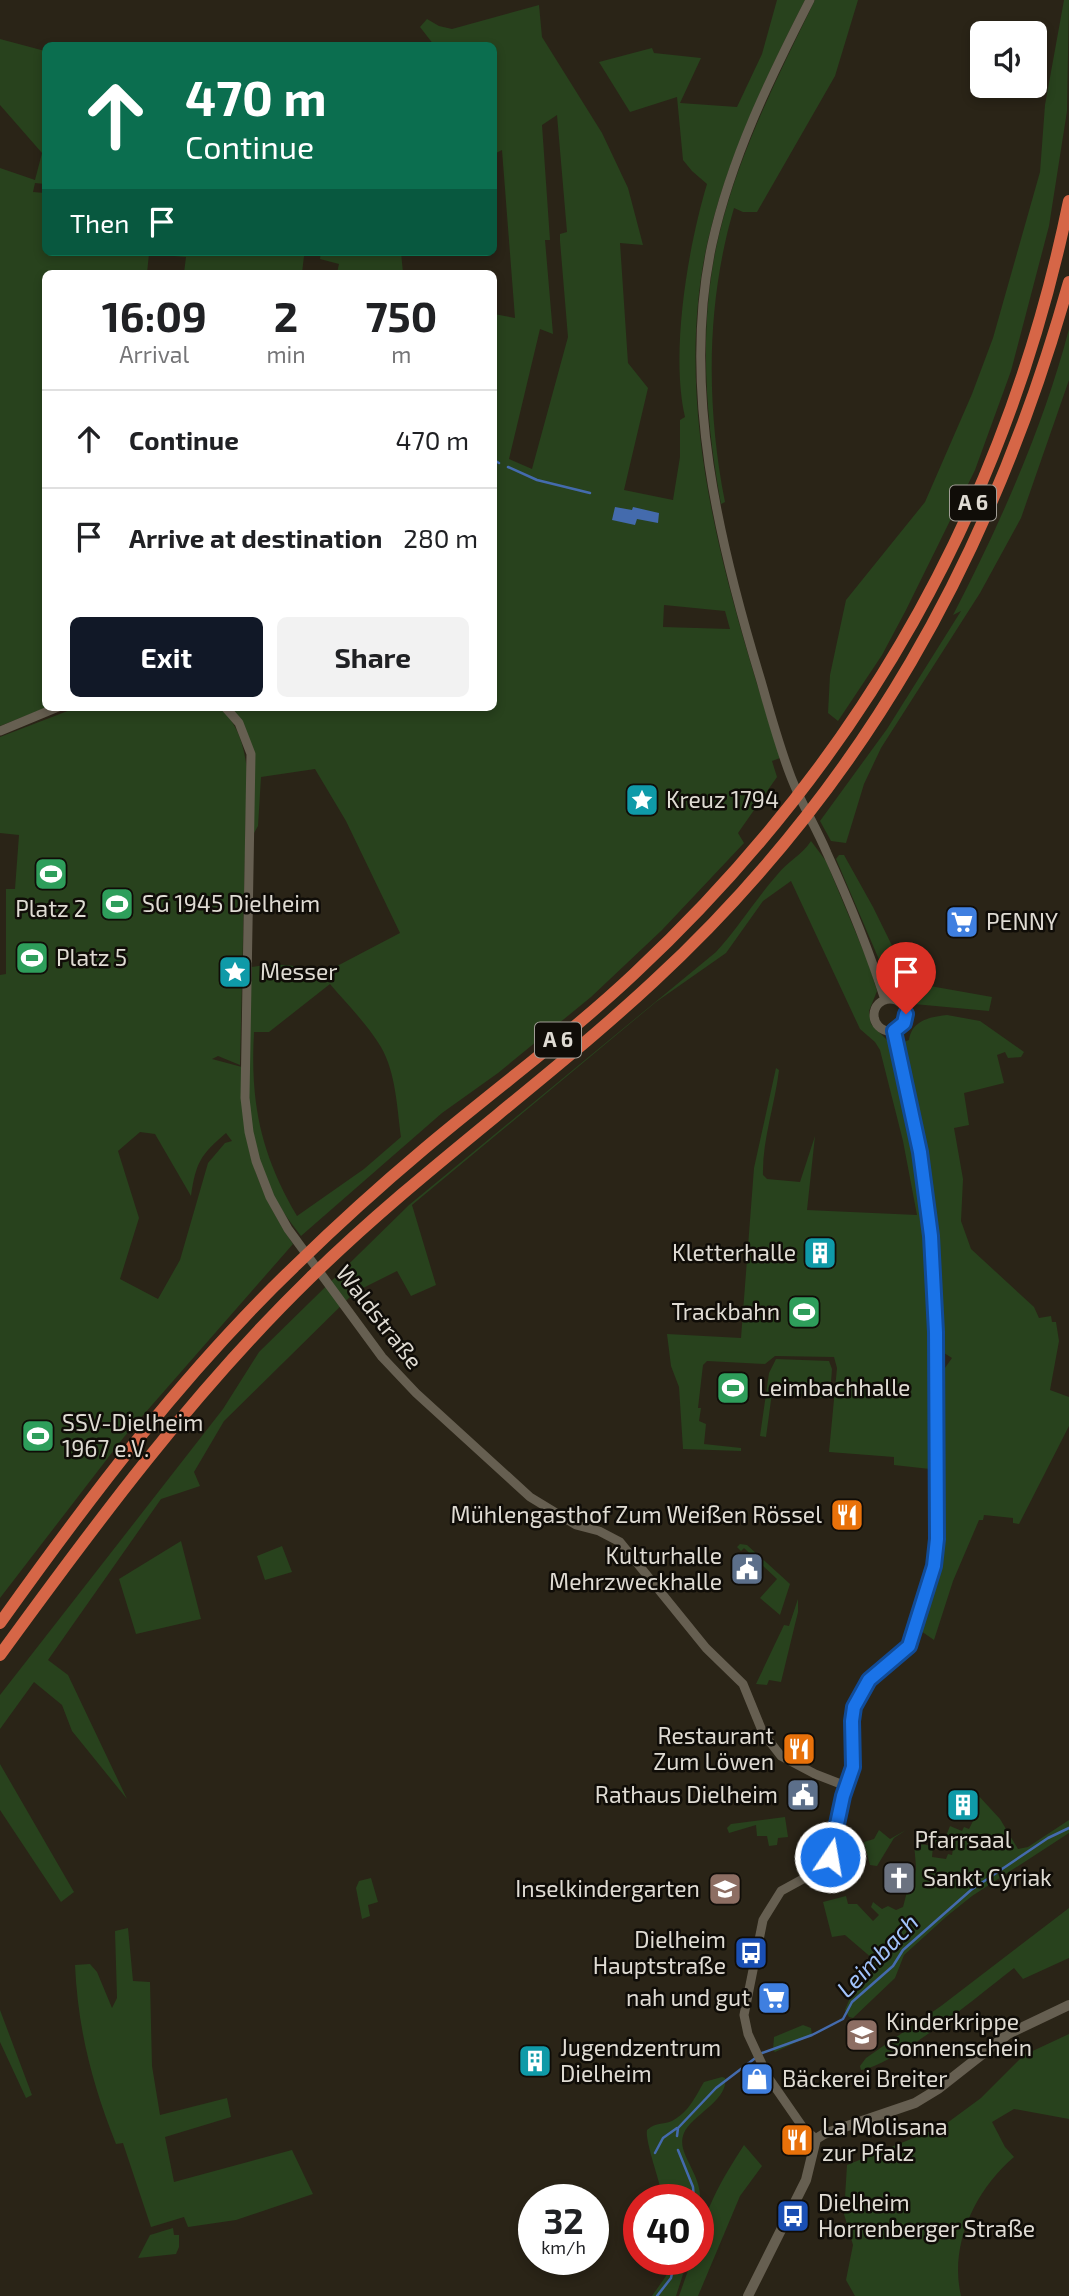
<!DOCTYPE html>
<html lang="en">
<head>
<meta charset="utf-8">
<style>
  body { margin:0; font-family:"Exo 2",sans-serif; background:#f2f2f2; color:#202124; height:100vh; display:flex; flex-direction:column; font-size:26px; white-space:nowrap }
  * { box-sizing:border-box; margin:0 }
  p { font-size:23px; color:#757577 }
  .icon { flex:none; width:38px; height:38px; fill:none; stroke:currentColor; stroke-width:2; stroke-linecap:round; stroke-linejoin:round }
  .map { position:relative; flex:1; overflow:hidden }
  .drawer { position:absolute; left:42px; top:270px; width:455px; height:441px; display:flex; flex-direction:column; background:#fff; border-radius:10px; box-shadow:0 4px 10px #0003 }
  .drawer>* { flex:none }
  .top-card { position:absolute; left:42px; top:42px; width:455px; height:214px; border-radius:10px; box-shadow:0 4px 10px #0003; background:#0b6e4f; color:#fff; overflow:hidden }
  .tools { position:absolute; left:970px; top:21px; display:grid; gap:14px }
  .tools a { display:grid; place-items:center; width:77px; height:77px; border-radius:10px; background:#fff; box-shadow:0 4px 10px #0003; font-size:35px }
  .speed { position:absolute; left:518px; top:2184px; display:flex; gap:14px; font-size:35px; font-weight:700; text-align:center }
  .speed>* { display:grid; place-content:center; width:91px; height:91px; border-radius:50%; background:#fff; box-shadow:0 4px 10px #0003; line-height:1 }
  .speed small { font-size:18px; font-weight:400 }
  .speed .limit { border:10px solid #d22; background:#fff; color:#111 }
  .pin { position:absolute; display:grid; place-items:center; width:60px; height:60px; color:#fff; margin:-72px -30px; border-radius:50% 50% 50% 0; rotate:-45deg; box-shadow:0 0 7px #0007 }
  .pin .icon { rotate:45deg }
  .me { position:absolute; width:77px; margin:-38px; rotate:12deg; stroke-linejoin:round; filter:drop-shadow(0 0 5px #0008) }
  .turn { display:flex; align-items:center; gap:24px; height:147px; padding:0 28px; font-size:32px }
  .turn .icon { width:91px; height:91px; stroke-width:2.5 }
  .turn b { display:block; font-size:49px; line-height:60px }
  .then { display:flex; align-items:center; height:66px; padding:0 28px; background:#0003; gap:14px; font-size:26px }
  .eta { display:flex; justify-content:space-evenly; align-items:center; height:119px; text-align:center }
  .eta b { font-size:42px; font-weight:700; line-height:49px }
  .action { display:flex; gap:14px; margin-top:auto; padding:14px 28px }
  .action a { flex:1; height:80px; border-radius:10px; background:#111827; color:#fff; font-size:28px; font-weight:700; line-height:80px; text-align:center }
  .action a+a { background:#f2f2f2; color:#202124 }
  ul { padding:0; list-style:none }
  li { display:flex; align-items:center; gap:21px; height:98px; padding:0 28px; border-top:2px solid #e0e0e0 }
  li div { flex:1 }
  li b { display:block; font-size:26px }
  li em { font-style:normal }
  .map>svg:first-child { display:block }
  .green { fill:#28421d; fill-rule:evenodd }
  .water { fill:#446bad }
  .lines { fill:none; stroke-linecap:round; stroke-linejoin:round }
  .stream { stroke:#446bad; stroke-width:2.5 }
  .tertiary { stroke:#665f51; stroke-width:9 }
  .secondary { stroke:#665f51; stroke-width:10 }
  .motorway { stroke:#d66647; stroke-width:12 }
  .route-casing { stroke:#114b97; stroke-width:18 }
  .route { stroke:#1a73e8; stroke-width:12 }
  .labels { text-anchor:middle; stroke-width:5; stroke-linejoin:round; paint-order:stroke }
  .shield { fill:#100d08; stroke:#a19d96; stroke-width:2 }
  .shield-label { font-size:21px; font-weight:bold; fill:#dfdbd3 }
  .poi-label { font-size:23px; fill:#dfdbd3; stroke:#100d08; text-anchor:start }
  .street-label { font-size:23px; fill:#dfdbd3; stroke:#100d08 }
  .water-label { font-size:24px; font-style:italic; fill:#a2c3fb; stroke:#100d08 }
</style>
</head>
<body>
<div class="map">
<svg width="1069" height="2296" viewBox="0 0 1069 2296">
  <rect width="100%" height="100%" fill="#2a2417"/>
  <path class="green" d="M777,0H805C766,77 728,156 708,240C669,414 729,594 780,758L772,761L777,777L738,833L744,843L662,930L591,997L498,1073L442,1113L301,1236C289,1220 277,1205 269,1187C238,1120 250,1038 251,967C275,964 297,962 318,976L400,933L346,821L315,769L261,777L258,826L254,833V760L229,707H494V314L515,318L502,150L494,154V46L434,45L420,27L427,19L439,26L452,29L539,5L542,37L602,133L628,188L643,245L620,243L628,363L648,388L624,490L673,500L680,457V420L685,417C670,353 688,247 707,184L692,171L683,160L677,97L630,112L599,62L652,48L654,53L701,58L680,103L737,107L762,54ZM557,115L567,232L560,234V241L568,337L532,469L509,459L540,329L553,334L545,240H550L542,125ZM664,605L725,611L730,629L663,627ZM330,984C347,1004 367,1024 381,1047C396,1073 397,1108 401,1137L364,1169L297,1216C261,1154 250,1104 254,1032H269Z
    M815,0H858L835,76L757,212H743L734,208C706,303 706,406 725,502L721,504C705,417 698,323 719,235C739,152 778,76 815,0Z
    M1064,0H1069L1067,111L1049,226L1011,371L975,470L906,610L882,655L838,721L828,713L830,675L846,600L925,502L972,394L993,338L1040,172L1045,105Z
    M0,39L45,51V184L35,183L33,192L45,193L46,252H243L304,256L302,273H184L186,257L149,254L147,273H46L48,707L0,726V168L35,180L42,153L0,105Z
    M321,252H401L403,273H337L339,264L320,259Z
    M1069,329V380L1021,518L980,593L881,748L864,784L846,843L831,841L820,821L887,729L961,611L953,615C1000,524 1043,428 1069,329Z
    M78,707H219C238,723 244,746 247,769L240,1065L218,1056L212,1059L242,1067C239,1137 254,1186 293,1244L124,1437L0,1598V975L6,974V889H15L19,835L0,833V737ZM140,1132L155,1134L191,1196C196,1163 200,1155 226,1133L232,1141L225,1143L208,1163L180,1260L158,1299L120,1279L139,1218L118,1151Z
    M811,841L826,861L868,962L877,991L869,1011L871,1024L890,1043C920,1149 930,1250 930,1360L935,1362L937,1442L932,1446L930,1469L894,1465V1457L829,1452L837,1368L834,1357L775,1356L765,1364L707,1361L703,1365L698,1408H701L699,1421L706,1424L704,1444L741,1448V1451L683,1449L679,1387L671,1366L667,1334L741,1338L754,1168L776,1068L779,1070C775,1104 762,1141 763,1175L767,1179L800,1182L815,1136L807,1210L917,1215L903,1141L880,1050L875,1042L860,1029L791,881L763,901L726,953L656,1002L412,1205L436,1285L411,1296L397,1271L355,1292L224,1421L194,1472L200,1486L161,1499L48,1660L68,1675L127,1799L72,1731L62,1705L34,1682L0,1729V1695L223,1409L259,1352L409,1205L716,952C739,927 755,900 777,875C788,861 802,855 811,841Z
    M839,855H844L873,907L906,974L930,986L992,997L989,1011L914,1004L892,990L836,859Z
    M947,1015L980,1021L1024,1052L1021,1057L1008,1058L1005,1052L997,1055L1004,1083L964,1093L969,1125L954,1128L963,1179L961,1221L971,1249L1034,1307L1039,1318L1051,1316L1052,1322H1056L1059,1341L1050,1390L1069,1397V1426L1019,1524L1013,1523V1518L984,1515L983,1520H979L953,1581L934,1640L921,1631L929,1591L940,1503L942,1372L952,1358L941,1351L932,1191L904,1042L909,1040C912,1020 930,1017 947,1015Z
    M776,1359L829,1361L832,1369L830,1396L825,1398L772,1393L766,1437L760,1436L769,1373Z
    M181,1541L201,1619L136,1634L119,1579Z
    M740,1544L747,1545L790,1584L780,1615L760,1598L777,1579L744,1548L741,1551L737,1547Z
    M282,1546L292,1572L265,1580L257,1556Z
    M798,1599V1612L781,1682L769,1680L767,1685L756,1684L784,1625L789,1626Z
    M0,1764L74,1892L61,1902L0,1810Z
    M977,1794L1000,1819L1018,1849L1028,1847L1069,1820V1833L972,1896L947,1916L904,1955L895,1978L853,2018L849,2017L845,2010L853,1991L871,1973L873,1959L845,1935L832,1937L823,1902L846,1896L848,1904H857L873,1921L879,1915L871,1907L873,1902L882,1909L888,1906L896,1910L903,1907L908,1888H913L916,1867L914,1843L933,1846L932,1857L946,1859L948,1854L952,1855L954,1842L945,1840L944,1845L918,1840L916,1830L938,1838L940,1834L946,1836L950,1826L962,1831L964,1827L969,1829L974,1819L969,1812Z
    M785,1817L788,1837L778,1838L777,1845L769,1846L767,1836H757L756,1825L729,1833L727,1828L731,1824Z
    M879,1830L890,1839L906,1830L894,1838L877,1866L870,1865L864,1842L874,1839Z
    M371,1878L378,1902L368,1905L370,1916L362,1919L356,1888L359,1881Z
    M1069,1908V1958L1023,1979L1014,1968C983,1992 896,2065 861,2070L860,2066L866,2058L941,2006Z
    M128,1928L133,1981L150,1982L152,2066L160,2115L227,2098L231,2117L165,2137L174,2182L292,2150L313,2194L236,2220L188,2227L184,2217L151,2227L123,2143L116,2144C92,2083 78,2030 75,1965L90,1964L97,1972L112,2008L117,1998L115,1931Z
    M0,2010L32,2095L26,2098L0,2042Z
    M803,2025L811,2028L812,2035L775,2052L773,2050L774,2037Z
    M1069,2034V2119L1014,2109L992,2122L1005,2147L1014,2157C975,2190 949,2245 961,2296H855L846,2280L853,2245L844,2214L847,2165L943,2126L981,2098L1024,2055Z
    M722,2077L725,2078C729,2100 692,2115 684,2133C674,2156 709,2177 698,2211V2200H674L670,2184L660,2186C657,2174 645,2139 647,2130C656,2122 662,2125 672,2121C689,2112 695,2097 704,2082Z
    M744,2145L762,2166L740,2196L698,2296H679L692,2259H698C698,2218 722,2179 744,2145Z
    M173,2228L174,2235H179V2247L176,2254L138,2258L150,2235Z
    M670,2259H688L676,2296H652L666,2276Z"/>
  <path class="water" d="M615,507L632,510L633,507L659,513L658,523L637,519L635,525L612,520Z"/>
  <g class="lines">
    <path class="stream" d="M494,460L499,463
      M508,467L537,480L590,493
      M677,2136L678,2128L716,2088L762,2053L812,2035L843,2019L852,2002L893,1966L903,1950L971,1890L1048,1838L1069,1828
      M678,2150L693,2187L694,2200
      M655,2153L663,2138L677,2128
      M657,2296L671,2278L675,2259"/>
    <path class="tertiary" d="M810,0C770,78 731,158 712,244C681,388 719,543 761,681C770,713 779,746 791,777C801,803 816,827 827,853C849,901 869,950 885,1000
      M225,707L239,723L251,754L245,1098L249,1132L256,1161L270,1197L288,1229L382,1357L416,1393L530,1497L576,1525L599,1531L620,1542L706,1648L743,1684L763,1733L781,1756L815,1774L846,1786
      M0,731L58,707
      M874 1015a16 16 0 1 1 32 0a16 16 0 1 1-32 0Z
      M816,2139L804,2129L768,2077L748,2034L744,2015L763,1920L781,1891L823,1868L830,1857L843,1796L853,1767L852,1721L854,1707L869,1680L909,1646L934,1566L937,1518L936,1332L931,1236L920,1152L894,1031"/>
    <path class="secondary" d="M748,2296L806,2180L816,2139L824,2134L915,2103L938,2089L1008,2034L1069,2005"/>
    <path class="motorway" d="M0,1623C90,1497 184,1372 296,1265C337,1225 380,1186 424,1149C494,1090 568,1036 634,974C860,763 1007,504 1069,201
      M0,1655C96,1523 193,1392 310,1278C418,1172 542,1085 653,982C863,788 992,556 1069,282"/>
  </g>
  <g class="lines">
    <defs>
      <path id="route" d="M830,1857L843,1796L853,1767L852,1721L854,1707L869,1680L909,1646L934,1566L937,1539L936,1332L931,1236L920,1152L894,1031L904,1023L906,1014"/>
    </defs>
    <use href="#route" class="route-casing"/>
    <use href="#route" class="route"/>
  </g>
  <defs>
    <symbol id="sight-square" viewBox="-11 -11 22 22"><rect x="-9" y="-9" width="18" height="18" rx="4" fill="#0f9aa8" stroke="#100d08"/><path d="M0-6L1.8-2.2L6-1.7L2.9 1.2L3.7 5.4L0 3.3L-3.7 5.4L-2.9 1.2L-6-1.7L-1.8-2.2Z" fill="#fff"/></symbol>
    <symbol id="stadium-square" viewBox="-11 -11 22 22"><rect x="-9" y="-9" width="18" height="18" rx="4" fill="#2e9e5b" stroke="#100d08"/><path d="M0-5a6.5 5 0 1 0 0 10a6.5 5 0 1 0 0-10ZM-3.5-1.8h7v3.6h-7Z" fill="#fff"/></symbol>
    <symbol id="supermarket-square" viewBox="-11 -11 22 22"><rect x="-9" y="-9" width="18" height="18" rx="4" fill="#3f7fe0" stroke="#100d08"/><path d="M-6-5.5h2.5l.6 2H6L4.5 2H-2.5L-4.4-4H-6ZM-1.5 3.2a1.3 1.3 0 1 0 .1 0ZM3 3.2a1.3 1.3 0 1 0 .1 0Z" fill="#fff"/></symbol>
    <symbol id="building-square" viewBox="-11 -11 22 22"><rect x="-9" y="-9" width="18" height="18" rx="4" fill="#0f9aa8" stroke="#100d08"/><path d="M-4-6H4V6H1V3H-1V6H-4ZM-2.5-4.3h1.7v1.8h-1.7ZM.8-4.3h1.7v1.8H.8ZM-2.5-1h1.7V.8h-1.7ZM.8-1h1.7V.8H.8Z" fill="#fff"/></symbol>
    <symbol id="restaurant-square" viewBox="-11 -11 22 22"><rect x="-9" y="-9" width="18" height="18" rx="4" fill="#e8710a" stroke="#100d08"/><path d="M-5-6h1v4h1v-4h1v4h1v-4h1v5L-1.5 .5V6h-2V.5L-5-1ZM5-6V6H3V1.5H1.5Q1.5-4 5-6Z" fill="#fff"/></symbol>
    <symbol id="civic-square" viewBox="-11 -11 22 22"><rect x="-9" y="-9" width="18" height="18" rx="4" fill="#5c6f8a" stroke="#100d08"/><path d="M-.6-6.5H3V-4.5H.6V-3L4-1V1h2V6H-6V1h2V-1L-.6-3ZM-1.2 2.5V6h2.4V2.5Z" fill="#fff"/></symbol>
    <symbol id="church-square" viewBox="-11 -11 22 22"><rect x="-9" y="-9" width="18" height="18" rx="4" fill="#6b7280" stroke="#100d08"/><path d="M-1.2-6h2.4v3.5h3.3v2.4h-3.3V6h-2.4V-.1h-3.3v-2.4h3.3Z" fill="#fff"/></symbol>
    <symbol id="school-square" viewBox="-11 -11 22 22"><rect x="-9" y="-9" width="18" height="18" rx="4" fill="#8d6e63" stroke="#100d08"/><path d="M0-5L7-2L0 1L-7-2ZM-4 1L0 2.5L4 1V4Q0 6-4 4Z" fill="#fff"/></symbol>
    <symbol id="bus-square" viewBox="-11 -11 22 22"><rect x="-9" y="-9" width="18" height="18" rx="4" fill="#1a4fb4" stroke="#100d08"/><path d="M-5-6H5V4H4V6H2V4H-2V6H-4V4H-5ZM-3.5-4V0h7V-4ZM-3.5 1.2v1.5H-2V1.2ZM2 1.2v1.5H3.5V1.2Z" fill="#fff"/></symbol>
    <symbol id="shop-square" viewBox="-11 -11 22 22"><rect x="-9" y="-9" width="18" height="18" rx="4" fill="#3f7fe0" stroke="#100d08"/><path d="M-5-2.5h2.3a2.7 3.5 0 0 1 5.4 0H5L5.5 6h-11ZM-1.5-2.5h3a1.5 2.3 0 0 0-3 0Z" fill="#fff"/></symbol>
  </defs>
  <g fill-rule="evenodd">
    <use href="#sight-square" x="623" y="781" width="38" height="38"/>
    <use href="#stadium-square" x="32" y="855" width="38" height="38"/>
    <use href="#stadium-square" x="98" y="885" width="38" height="38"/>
    <use href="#supermarket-square" x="943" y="903" width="38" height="38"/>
    <use href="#stadium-square" x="13" y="939" width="38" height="38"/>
    <use href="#sight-square" x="216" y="953" width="38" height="38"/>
    <use href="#building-square" x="801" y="1234" width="38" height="38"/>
    <use href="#stadium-square" x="785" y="1293" width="38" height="38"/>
    <use href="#stadium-square" x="714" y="1369" width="38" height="38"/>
    <use href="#stadium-square" x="19" y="1417" width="38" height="38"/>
    <use href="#restaurant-square" x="828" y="1496" width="38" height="38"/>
    <use href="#civic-square" x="728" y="1550" width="38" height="38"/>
    <use href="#restaurant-square" x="780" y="1730" width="38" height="38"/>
    <use href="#civic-square" x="784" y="1776" width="38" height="38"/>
    <use href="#building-square" x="944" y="1786" width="38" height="38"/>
    <use href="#church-square" x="880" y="1859" width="38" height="38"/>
    <use href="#school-square" x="706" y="1870" width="38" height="38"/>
    <use href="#bus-square" x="732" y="1934" width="38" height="38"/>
    <use href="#supermarket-square" x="755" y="1979" width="38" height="38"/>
    <use href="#school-square" x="843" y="2016" width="38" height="38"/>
    <use href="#building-square" x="516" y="2042" width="38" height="38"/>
    <use href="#shop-square" x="738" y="2060" width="38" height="38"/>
    <use href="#restaurant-square" x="778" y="2121" width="38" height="38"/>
    <use href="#bus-square" x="774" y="2197" width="38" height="38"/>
  </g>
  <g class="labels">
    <g class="shield">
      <rect x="950" y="485.5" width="46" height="35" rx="5"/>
      <rect x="535" y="1022.5" width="46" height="35" rx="5"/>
    </g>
    <g class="shield-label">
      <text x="973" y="510">A 6</text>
      <text x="558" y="1047">A 6</text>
    </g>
    <g class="poi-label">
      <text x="666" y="808">Kreuz 1794</text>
      <text x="142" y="912">SG 1945 Dielheim</text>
      <text x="51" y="917" text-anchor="middle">Platz 2</text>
      <text x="986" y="930">PENNY</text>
      <text x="56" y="966">Platz 5</text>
      <text x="260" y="980">Messer</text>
      <text x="796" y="1261" text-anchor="end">Kletterhalle</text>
      <text x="780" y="1320" text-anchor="end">Trackbahn</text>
      <text x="758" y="1396">Leimbachhalle</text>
      <text x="62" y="1431">SSV-Dielheim<tspan x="62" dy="26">1967 e.V.</tspan></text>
      <text x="822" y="1523" text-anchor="end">Mühlengasthof Zum Weißen Rössel</text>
      <text x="722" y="1564" text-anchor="end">Kulturhalle<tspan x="722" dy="26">Mehrzweckhalle</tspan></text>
      <text x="774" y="1744" text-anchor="end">Restaurant<tspan x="774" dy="26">Zum Löwen</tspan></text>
      <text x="778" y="1803" text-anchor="end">Rathaus Dielheim</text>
      <text x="963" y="1848" text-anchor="middle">Pfarrsaal</text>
      <text x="923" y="1886">Sankt Cyriak</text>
      <text x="700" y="1897" text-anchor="end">Inselkindergarten</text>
      <text x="726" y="1948" text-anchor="end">Dielheim<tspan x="726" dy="26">Hauptstraße</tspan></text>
      <text x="750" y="2006" text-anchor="end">nah und gut</text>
      <text x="886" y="2030">Kinderkrippe<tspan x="886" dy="26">Sonnenschein</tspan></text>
      <text x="560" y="2056">Jugendzentrum<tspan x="560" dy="26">Dielheim</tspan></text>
      <text x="782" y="2087">Bäckerei Breiter</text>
      <text x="822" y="2135">La Molisana<tspan x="822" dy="26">zur Pfalz</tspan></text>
      <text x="818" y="2211">Dielheim<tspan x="818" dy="26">Horrenberger Straße</tspan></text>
    </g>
    <g class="street-label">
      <text transform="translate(379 1317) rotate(52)" y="8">Waldstraße</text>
    </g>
    <g class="water-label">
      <text transform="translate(878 1956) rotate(-46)" y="8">Leimbach</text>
    </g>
  </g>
</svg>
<div class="tools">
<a><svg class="icon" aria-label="sound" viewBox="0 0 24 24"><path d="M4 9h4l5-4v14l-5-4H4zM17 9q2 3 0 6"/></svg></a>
</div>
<div class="speed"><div>32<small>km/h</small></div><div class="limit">40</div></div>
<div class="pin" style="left:906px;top:1014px;background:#d93025"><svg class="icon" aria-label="arrive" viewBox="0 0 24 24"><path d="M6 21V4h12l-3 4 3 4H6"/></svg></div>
<svg class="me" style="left:830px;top:1857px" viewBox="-20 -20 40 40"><circle r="17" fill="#1a73e8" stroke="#fff" stroke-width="3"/><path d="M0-11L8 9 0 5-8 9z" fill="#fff"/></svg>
<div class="top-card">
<div class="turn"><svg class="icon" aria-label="ahead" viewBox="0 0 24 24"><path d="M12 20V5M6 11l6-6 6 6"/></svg><div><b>470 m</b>Continue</div></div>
<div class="then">Then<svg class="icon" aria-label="arrive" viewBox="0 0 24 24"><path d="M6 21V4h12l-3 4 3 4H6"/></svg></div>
</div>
<section class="drawer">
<div class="eta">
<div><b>16:09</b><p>Arrival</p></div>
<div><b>2</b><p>min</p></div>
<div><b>750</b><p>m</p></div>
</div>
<ul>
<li><svg class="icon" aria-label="ahead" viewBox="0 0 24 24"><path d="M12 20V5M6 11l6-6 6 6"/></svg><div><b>Continue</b></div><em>470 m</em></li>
<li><svg class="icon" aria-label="arrive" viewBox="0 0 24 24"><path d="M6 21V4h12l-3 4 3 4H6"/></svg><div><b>Arrive at destination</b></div><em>280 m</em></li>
</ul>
<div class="action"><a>Exit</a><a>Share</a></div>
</section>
</div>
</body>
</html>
